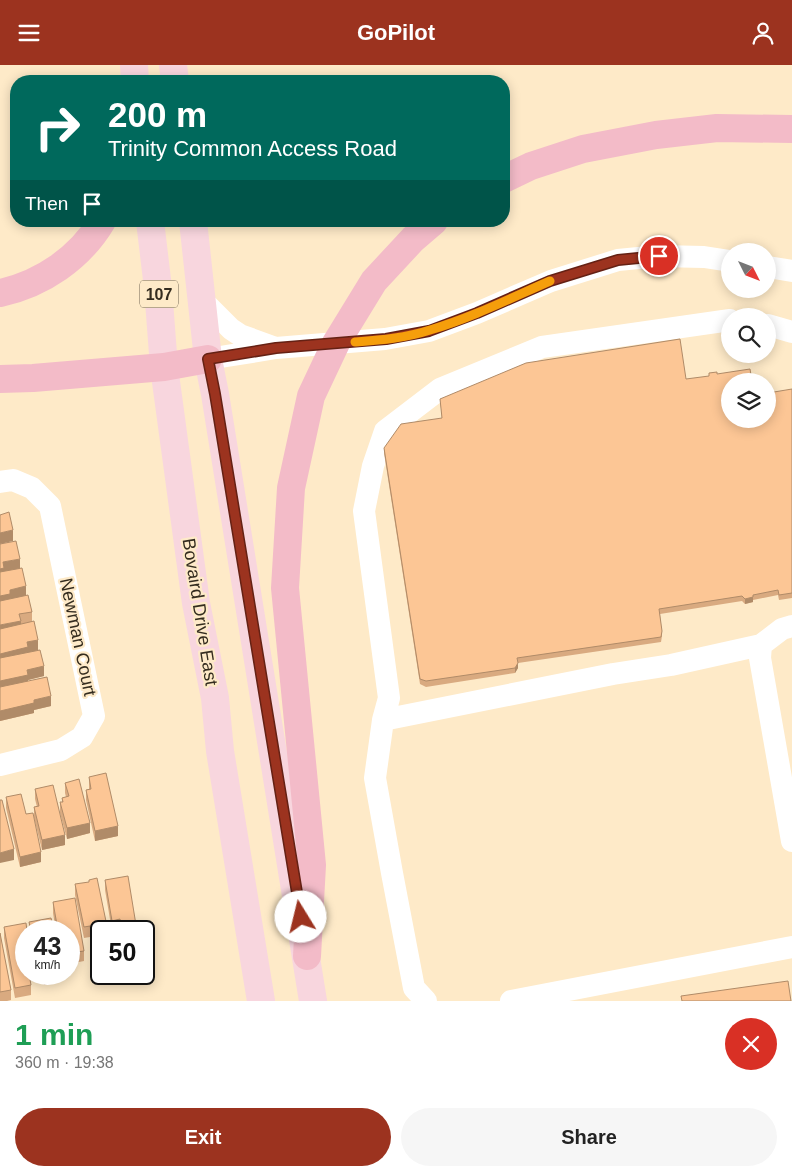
<!DOCTYPE html>
<html lang="en">
<head>
<meta charset="utf-8">
<style>
  body { margin:0; font-family:Arial,sans-serif; background:#f6f6f6; color:#222; height:100vh; display:flex; flex-direction:column; font-size:19px; white-space:nowrap }
  * { box-sizing:border-box; margin:0 }
  p { font-size:16px; color:#767676 }
  .icon { flex:none; width:28px; height:28px; fill:none; stroke:currentColor; stroke-width:2; stroke-linecap:round; stroke-linejoin:round }
  .map { position:relative; height:936px; overflow:hidden }
  .sheet { display:flex; flex-direction:column; background:#fff; flex:1 }
  .sheet>* { flex:none }
  .hud { position:absolute; left:10px; top:10px; width:500px; height:152px; border-radius:20px; box-shadow:0 2px 12px #0003; background:#00695c; color:#fff; overflow:hidden }
  .needle { width:32px; rotate:132deg }
  .tools { position:absolute; left:721px; top:178px; display:grid; gap:10px }
  .tools a { display:grid; place-items:center; width:55px; height:55px; border-radius:50%; background:#fff; box-shadow:0 2px 12px #0003; font-size:25px }
  .speed { position:absolute; left:15px; top:855px; display:flex; gap:10px; font-size:25px; font-weight:700; text-align:center }
  .speed>* { display:grid; place-content:center; width:65px; height:65px; border-radius:50%; background:#fff; box-shadow:0 2px 12px #0003; line-height:1 }
  .speed small { font-size:12px; font-weight:400 }
  .speed .limit { border:2px solid #111; border-radius:8px; background:#fff; color:#111 }
  .pin { position:absolute; display:grid; place-items:center; width:42px; height:42px; color:#fff; margin:-21px; border:2px solid #fff; border-radius:50%; box-shadow:0 1px 5px #0007 }
  .me { position:absolute; width:55px; margin:-28px; rotate:351deg; stroke-linejoin:round; filter:drop-shadow(0 0 4px #0008) }
  .turn { display:flex; align-items:center; gap:18px; height:105px; padding:0 15px; font-size:22px }
  .turn .icon { width:65px; height:65px; stroke-width:2.5 }
  .turn b { display:block; font-size:35px; line-height:42px }
  .then { display:flex; align-items:center; height:48px; padding:0 15px; background:#0003; gap:10px; font-size:19px }
  .round { display:grid; place-items:center; flex:none; width:52px; height:52px; border-radius:26px; background:#f6f6f6 }
  .summary { display:flex; align-items:center; justify-content:space-between; height:85px; padding:0 15px }
  h1 { font-size:30px; font-weight:700; line-height:38px; color:#1e9e55 }
  .action { display:flex; gap:10px; margin-top:auto; padding:10px 15px }
  .action a { flex:1; height:58px; border-radius:30px; background:#9c331f; color:#fff; font-size:20px; font-weight:700; line-height:58px; text-align:center }
  .action a+a { background:#f6f6f6; color:#222 }
  header { display:flex; justify-content:space-between; align-items:center; height:65px; padding:0 15px; background:#9c331f; color:#fff; font-size:22px; font-weight:700 }
  .map>svg:first-child { display:block }
  .lines { fill:none; stroke-linecap:round; stroke-linejoin:round }
  .minor { stroke:#fff; stroke-width:22 }
  .major { stroke:#f8d6de; stroke-width:28 }
  .highway { stroke:#f3bbc8; stroke-width:28 }
  .wall { fill:#d9aa80 }
  .shaded-wall { fill:#b08b68 }
  .building { fill:#fcc695; stroke:#b08b68 }
  .route-casing { stroke:#652114; stroke-width:12 }
  .route { stroke:#9c331f; stroke-width:9 }
  .slow { stroke:#f59e0b; stroke-width:9 }
  .labels { text-anchor:middle; stroke-width:4.5; stroke-linejoin:round; paint-order:stroke }
  .shield { fill:#feeac8; stroke:#716552; stroke-width:1 }
  .shield-label { font-size:16px; font-weight:bold; fill:#342c1f }
  .street-label { font-size:18px; fill:#342c1f; stroke:#feeac8 }
</style>
</head>
<body>
<header><svg class="icon" aria-label="menu" viewBox="0 0 24 24"><path d="M4 6h16M4 12h16M4 18h16"/></svg>GoPilot<svg class="icon" aria-label="person" viewBox="0 0 24 24"><circle cx="12" cy="8" r="4"/><path d="M4 21q1-7 8-7t8 7"/></svg></header>
<div class="map">
<svg width="792" height="936" viewBox="0 0 792 936">
  <rect width="100%" height="100%" fill="#feeac8"/>
  <g class="lines">
    <path class="minor" d="M768,202L792,206
      M202,235L231,264L240,270L273,282
      M768,260L792,267
      M208,294L276,283L385,274L429,266L477,248L551,216L618,195L659,191L704,192L730,196
      M0,417L13,415L32,423L50,441L94,651L82,672L61,685L0,700
      M761,580L760,593L792,776
      M383,655L389,633L364,446L373,401L385,366L440,324L542,282L730,255
      M426,936L414,923L392,808L375,713L383,655L613,609L671,600L761,580L782,564L792,561
      M511,936L792,882"/>
    <path class="major" d="M134,0L135,16
      M173,0L175,16
      M150,156L158,223L164,302L196,538L215,633L220,686L261,936
      M193,156L208,294L215,329L313,936"/>
    <path class="highway" d="M504,114L531,101L583,84L656,70L717,63L792,64
      M0,228C42,219 80,193 102,156
      M0,314L33,313L164,302L208,294
      M307,891L312,800L285,523L291,423L311,331L336,278L374,216L413,174L434,156"/>
  </g>
  <path class="wall" d="M686,314L730,354L792,324V533L779,535L778,530L753,535V537L745,539L742,536L660,549L662,571L661,577L518,598V603L515,608L426,622L420,619L384,388V383L442,353L440,334Z
    M20,503L26,531L32,547V557L44,611L28,615V616L51,641L34,645V648L0,656Z
    M89,712L118,771L95,776L86,735V725L89,724Z
    M65,718L90,768L67,774L60,748V737H62V733L66,732L65,728Z
    M35,724L65,780L42,785L34,753V742H37L35,734Z
    M6,732L26,749L41,797L20,802L6,743Z
    M105,815L137,866H120V865L112,866L105,825Z
    M75,819L101,866V887L93,889L90,872L84,873L75,830Z
    M53,837L84,886V896L69,899V866H56L53,848Z
    M4,862L26,909H33H29L31,920V930L15,933L4,873Z
    M0,868L11,925V935L7,936H0Z
    M42,909H62V916L44,920Z"/>
  <path class="shaded-wall" d="M13,465V476L0,479V468Z
    M20,494V504L0,514V504L3,497Z
    M26,521V532L0,542V531L10,525Z
    M753,532V537L745,539V534Z
    M21,556V566L0,570V560Z
    M38,575V585L0,599V589L27,577Z
    M518,598V603L515,608V603Z
    M44,601V611L28,615V621L0,627V616L27,605Z
    M51,631V641L34,645V648L0,656V646L34,635Z
    M90,758V768L67,774V763Z
    M118,761V771L95,776V766Z
    M65,770V780L42,785V775Z
    M14,784V795L0,798V788Z
    M41,787V797L20,802V792Z
    M101,877V887L93,889V878Z"/>
  <path class="building" d="M680,274L686,314L709,311V308L717,307V309L750,304L752,316H730V354H768V328L792,324V528L779,530L778,525L753,530V532L745,534L742,531L659,544L662,566L661,572L517,593L518,598L515,603L426,616L420,614L384,383L401,359L442,353L440,334L526,298Z
    M9,447L13,465L0,468V450Z
    M16,476L20,494L3,497L4,503L0,504V479Z
    M22,503L26,521L10,525V529L0,531V507Z
    M28,530L32,547L19,549L21,556L0,560V536Z
    M34,556L38,575L27,577L28,582L0,589V564Z
    M40,585L44,601L27,605L28,610L0,616V593Z
    M47,612L51,631L34,635V638L0,646V622Z
    M106,708L118,761L95,766L86,725L91,724L89,712Z
    M79,714L90,758L67,763L60,737H63L62,733L69,731L65,718Z
    M53,720L65,770L42,775L34,742L39,741L35,724Z
    M21,729L26,749L33,748L41,787L20,792L6,732Z
    M0,735H2L14,784L0,788Z
    M128,811L137,866H122L120,854L112,856L105,815Z
    M97,813L108,866H101V877L93,878L90,861L84,862L75,819L89,817V815Z
    M75,833L84,886L69,888V866H58L53,837Z
    M51,853L54,866H31L29,857Z
    M26,858L27,866H26V909H29L31,920L15,923L4,862Z
    M0,868L11,925L0,927Z
    M788,916L791,936H682L681,931Z"/>
  <g class="lines">
    <defs>
      <path id="route" d="M301,852L215,329L208,294L276,283L386,274L429,266L477,248L550,216L618,195L659,191"/>
    </defs>
    <use href="#route" class="route-casing"/>
    <use href="#route" class="route"/>
    <path class="slow" d="M355,277C380,275 406,273 430,265C471,253 511,233 550,216"/>
  </g>
  <g class="labels">
    <rect class="shield" x="140" y="215.5" width="38" height="27" rx="4"/>
    <g class="shield-label">
      <text x="159" y="235">107</text>
    </g>
    <g class="street-label">
      <text transform="translate(200 547) rotate(81)" y="6">Bovaird Drive East</text>
      <text transform="translate(78 572) rotate(78)" y="6">Newman Court</text>
    </g>
  </g>
</svg>
<div class="tools">
<a><svg class="needle" viewBox="-14 -14 28 28"><path d="M0-13l5 13h-10z" fill="#e53935"/><path d="M0 13l5-13h-10z" fill="#767676"/></svg></a>
<a><svg class="icon" aria-label="search" viewBox="0 0 24 24"><circle cx="10" cy="10" r="6"/><path d="M15 15l6 6"/></svg></a>
<a><svg class="icon" aria-label="layers" viewBox="0 0 24 24"><path d="M12 4l9 5-9 5-9-5zM3 14l9 5 9-5"/></svg></a>
</div>
<div class="speed"><div>43<small>km/h</small></div><div class="limit">50</div></div>
<div class="pin" style="left:659px;top:191px;background:#d93025"><svg class="icon" aria-label="arrive" viewBox="0 0 24 24"><path d="M6 21V4h12l-3 4 3 4H6"/></svg></div>
<svg class="me" style="left:301px;top:852px" viewBox="-20 -20 40 40"><circle r="19" fill="#fff"/><path d="M0-13L10 11 0 6-10 11z" fill="#9c331f"/></svg>
<div class="hud">
<div class="turn"><svg class="icon" aria-label="right" viewBox="0 0 24 24"><path d="M7 20v-9h11M14 6l5 5-5 5"/></svg><div><b>200 m</b>Trinity Common Access Road</div></div>
<div class="then">Then<svg class="icon" aria-label="arrive" viewBox="0 0 24 24"><path d="M6 21V4h12l-3 4 3 4H6"/></svg></div>
</div>
</div>
<section class="sheet">
<div class="summary"><div><h1>1 min</h1><p>360 m · 19:38</p></div><a class="round" style="background:#d93025;color:#fff"><svg class="icon" aria-label="close" viewBox="0 0 24 24"><path d="M6 6l12 12M18 6L6 18"/></svg></a></div>
<div class="action"><a>Exit</a><a>Share</a></div>
</section>
</body>
</html>
